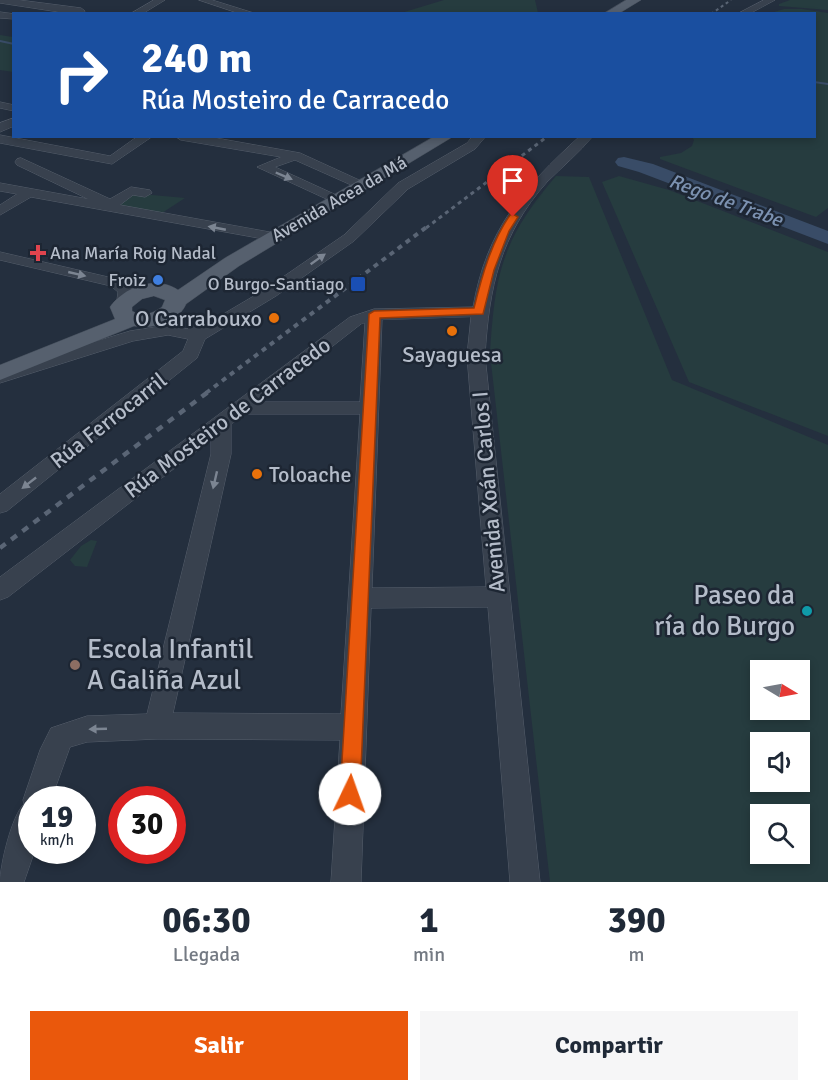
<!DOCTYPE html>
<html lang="es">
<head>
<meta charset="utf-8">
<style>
  body { margin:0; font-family:Signika,sans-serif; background:#f6f6f7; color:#1f2937; height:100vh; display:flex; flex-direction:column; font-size:22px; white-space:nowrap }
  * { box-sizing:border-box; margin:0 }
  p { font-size:20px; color:#747a83 }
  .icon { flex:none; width:33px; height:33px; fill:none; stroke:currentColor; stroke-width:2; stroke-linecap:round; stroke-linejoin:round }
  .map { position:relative; height:882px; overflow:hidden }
  .details { display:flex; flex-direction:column; background:#fff; flex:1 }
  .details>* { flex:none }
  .hud { position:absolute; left:12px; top:12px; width:804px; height:126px; border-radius:0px; box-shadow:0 3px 9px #0003; background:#1a4fa0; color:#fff; overflow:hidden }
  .needle { width:39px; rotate:100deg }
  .controls { position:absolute; left:750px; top:660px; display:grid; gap:12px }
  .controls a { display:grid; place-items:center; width:60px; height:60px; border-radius:0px; background:#fff; box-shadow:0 3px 9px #0003; font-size:30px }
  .speed { position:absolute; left:18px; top:786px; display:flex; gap:12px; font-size:30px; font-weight:700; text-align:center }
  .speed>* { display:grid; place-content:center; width:78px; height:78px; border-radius:50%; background:#fff; box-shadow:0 3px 9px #0003; line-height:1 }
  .speed small { font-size:15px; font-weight:400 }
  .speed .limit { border:9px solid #d22; background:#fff; color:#111 }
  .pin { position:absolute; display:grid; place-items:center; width:51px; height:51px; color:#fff; margin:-62px -26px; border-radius:50% 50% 50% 0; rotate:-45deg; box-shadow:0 0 6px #0007 }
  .pin .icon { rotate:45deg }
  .me { position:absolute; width:66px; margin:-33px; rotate:3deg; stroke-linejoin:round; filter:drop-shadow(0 0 4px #0008) }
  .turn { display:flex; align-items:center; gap:21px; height:126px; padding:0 30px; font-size:27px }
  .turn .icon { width:78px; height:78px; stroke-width:2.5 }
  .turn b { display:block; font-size:42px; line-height:51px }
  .eta { display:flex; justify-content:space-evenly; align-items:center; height:102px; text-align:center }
  .eta b { font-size:36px; font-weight:800; line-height:42px }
  .button { display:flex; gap:12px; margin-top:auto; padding:12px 30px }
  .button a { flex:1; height:69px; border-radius:0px; background:#ea580c; color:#fff; font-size:24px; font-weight:800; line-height:69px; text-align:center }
  .button a+a { background:#f6f6f7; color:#1f2937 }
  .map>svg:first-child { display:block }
  .green { fill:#263c3f; fill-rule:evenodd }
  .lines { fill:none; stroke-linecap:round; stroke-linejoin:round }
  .stream { stroke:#394c67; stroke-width:2 }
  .river { fill:#394c67; fill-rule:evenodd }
  .minor-casing { stroke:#565f6c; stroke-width:1 }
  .major-casing { stroke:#414a57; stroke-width:1 }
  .minor { fill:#38414e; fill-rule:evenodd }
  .major { fill:#56606e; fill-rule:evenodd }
  .rail-far3 { stroke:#5a6575; stroke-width:2; stroke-dasharray:3 3; stroke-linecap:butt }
  .rail-far2 { stroke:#5a6575; stroke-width:3; stroke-dasharray:4 4; stroke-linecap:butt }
  .rail-far1 { stroke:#5a6575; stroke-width:4; stroke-dasharray:5 5; stroke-linecap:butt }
  .rail { stroke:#5a6575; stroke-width:4.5; stroke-dasharray:7 7; stroke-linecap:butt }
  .oneway { fill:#7c8592 }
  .route { fill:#ea580c; stroke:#983908; stroke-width:1.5 }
  .health-dot { fill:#e0444e; stroke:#1d2633; stroke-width:2 }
  .shop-dot { fill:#3f7fe0; stroke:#1d2633; stroke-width:2 }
  .transit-dot { fill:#1a4fb4; stroke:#1d2633; stroke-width:2 }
  .food-dot { fill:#e8710a; stroke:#1d2633; stroke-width:2 }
  .culture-dot { fill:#0f9aa8; stroke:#1d2633; stroke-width:2 }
  .education-dot { fill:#8d6e63; stroke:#1d2633; stroke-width:2 }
  .labels { text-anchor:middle; stroke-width:5; stroke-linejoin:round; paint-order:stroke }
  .far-street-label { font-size:18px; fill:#b4bcc9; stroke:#1d2633 }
  .far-poi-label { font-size:18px; fill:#b4bcc9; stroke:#1d2633; text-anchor:end }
  .far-water-label { font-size:20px; font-style:italic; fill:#7c92b1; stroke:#1d2633 }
  .poi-label { font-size:22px; fill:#b4bcc9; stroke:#1d2633; text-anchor:end }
  .street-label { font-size:22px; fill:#b4bcc9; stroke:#1d2633 }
  .near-poi-label { font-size:27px; fill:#b4bcc9; stroke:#1d2633; text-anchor:end }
</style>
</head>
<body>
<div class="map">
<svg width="828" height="882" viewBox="0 0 828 882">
  <rect width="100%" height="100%" fill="#242f3e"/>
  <path class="green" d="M444,0H535L538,13H401Z
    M790,0H828V10L779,6V4Z
    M784,9H802L828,13V208L816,217L660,159V157L681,153L692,146L694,140L692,137L814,136V14L771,13Z
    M0,35L13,37V72L0,70Z
    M556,176L589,177L672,380L828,445V882H550L490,354C495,273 502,239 556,176ZM760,670H800V710H760ZM760,742H800V782H760ZM760,814H800V854H760Z
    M619,176L669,190L828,252V436L689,382L602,182Z
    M130,193L185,198L162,213L115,204Z
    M91,540L97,541L87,567L75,566L70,560L81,546Z"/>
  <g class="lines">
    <path class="stream" d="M0,41L14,44
      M814,82L828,84"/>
    <path class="river" d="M624,157L653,164L828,231V244L639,172L618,166L615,162L618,158Z"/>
    <defs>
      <path id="minor" d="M0,0H19L81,8L85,11L83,14H72L0,3Z
        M154,0H165L142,14H130Z
        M199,0H212L257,14H241Z
        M764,0H775L749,14H737Z
        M0,12L15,14L14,19L0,18Z
        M0,102L14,105V111L0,108Z
        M14,118V126L0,132V123Z
        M0,135L110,156L138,136H153L112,164L0,143Z
        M175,136H205L300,153L370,185L368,188H358L295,160L275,167L345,199L338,203L333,202L257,167L281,157L181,140Z
        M473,136H486L475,149L408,189L354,241L276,296L205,339L197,358L7,511L0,513V494L183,351L188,339L168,335L133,341L0,383V371L130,331L168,325L188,329L189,322L195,321L203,326L264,290L344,235L398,183L467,143Z
        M580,136H593C579,153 562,167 547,182C500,235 489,287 485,356L540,882H510L488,607L371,608L361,882H331L340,740L157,739L87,742L70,747L51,800H32V850H35L24,882H0C0,865 12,815 24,804L23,800L40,750L51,728L87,716L147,714L211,454V440L8,597L0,600V577L350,317L374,309L473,307C487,229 522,189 580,136ZM471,317L467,356L486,587L372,588L382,320ZM365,323L360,402H261L361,324ZM244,414H360L341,714L173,713L231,454V425Z
        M21,158L110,199L131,187L150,190L152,193L145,197L133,195L120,205L275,233L282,237L275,241L31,197L0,215V205L17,194L0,191V183L88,199L17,165L15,162L17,159Z
        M0,252L121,280L134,291L133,300L125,305L119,303L117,300L118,292L111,286L0,260Z"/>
      <path id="major" d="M626,0H641L618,14H603Z
        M435,136H454L239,266L186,304C178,323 153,329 134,326L0,380V365L115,319L110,307C124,287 156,275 178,290L225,258ZM154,296L165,300L162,307C153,313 143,318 132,311V307L142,299Z"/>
    </defs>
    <use href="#minor" class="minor-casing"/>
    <use href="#major" class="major-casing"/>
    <use href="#minor" class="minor"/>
    <use href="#major" class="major"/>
    <path class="rail-far3" d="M711,14L731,0"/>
    <path class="rail-far2" d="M426,228L548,136"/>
    <path class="rail-far1" d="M206,393L428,226"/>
    <path class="rail" d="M0,548L208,392"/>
  </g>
  <defs><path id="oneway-solid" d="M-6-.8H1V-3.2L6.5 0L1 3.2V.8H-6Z" transform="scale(1.5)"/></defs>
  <g class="oneway">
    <use href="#oneway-solid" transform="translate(284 176) rotate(23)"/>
    <use href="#oneway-solid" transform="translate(217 228) rotate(-169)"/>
    <use href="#oneway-solid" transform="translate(318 259) rotate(-35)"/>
    <use href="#oneway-solid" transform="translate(77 274) rotate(13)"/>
    <use href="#oneway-solid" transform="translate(215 480) rotate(103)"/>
    <use href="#oneway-solid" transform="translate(29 483) rotate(142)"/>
    <use href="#oneway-solid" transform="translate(98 729) rotate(178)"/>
  </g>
  <path class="route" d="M513,214L518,217L509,231L494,270L483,314L380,318L360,794L357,801L350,804L343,801L340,794L369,314L374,311L474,308C482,276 491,243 510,215Z"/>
  <path class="health-dot" d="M35 244h6v6h6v6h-6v6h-6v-6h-6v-6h6z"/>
  <circle class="shop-dot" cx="158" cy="280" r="6"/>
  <rect class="transit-dot" x="350" y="276" width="16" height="16" rx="3"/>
  <g class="food-dot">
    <circle cx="274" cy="318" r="6"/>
    <circle cx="452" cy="331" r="6"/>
    <circle cx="257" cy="474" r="6"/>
  </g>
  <circle class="culture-dot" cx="807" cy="611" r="6"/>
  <circle class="education-dot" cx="75" cy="665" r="6"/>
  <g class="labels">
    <g class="far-street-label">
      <text transform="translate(339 199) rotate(-30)" y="6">Avenida Acea da Má</text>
    </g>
    <g class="far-poi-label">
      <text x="50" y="259" text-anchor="start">Ana María Roig Nadal</text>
      <text x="146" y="286">Froiz</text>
      <text x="344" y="290">O Burgo-Santiago</text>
    </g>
    <g class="far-water-label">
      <text transform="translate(726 200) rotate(20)" y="7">Rego de Trabe</text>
    </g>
    <g class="poi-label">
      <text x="262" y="326">O Carrabouxo</text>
      <text x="452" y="362" text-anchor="middle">Sayaguesa</text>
      <text x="269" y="482" text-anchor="start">Toloache</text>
    </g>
    <g class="street-label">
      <text transform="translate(227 417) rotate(-37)" y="8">Rúa Mosteiro de Carracedo</text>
      <text transform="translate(108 420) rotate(-38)" y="8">Rúa Ferrocarril</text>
      <text transform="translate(488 492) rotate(-95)" y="8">Avenida Xoán Carlos I</text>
    </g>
    <g class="near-poi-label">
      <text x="795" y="604">Paseo da<tspan x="795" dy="31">ría do Burgo</tspan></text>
      <text x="87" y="658" text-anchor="start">Escola Infantil<tspan x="87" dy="31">A Galiña Azul</tspan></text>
    </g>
  </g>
</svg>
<div class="controls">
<a><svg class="needle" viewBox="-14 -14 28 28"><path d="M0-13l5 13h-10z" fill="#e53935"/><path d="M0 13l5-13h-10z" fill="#747a83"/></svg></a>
<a><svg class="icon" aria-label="sound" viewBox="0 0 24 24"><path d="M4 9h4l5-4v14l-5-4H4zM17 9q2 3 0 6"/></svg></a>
<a><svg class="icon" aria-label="search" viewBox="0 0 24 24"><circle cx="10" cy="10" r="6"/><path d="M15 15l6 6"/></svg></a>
</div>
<div class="speed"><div>19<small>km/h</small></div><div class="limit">30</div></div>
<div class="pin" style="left:513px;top:217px;background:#d93025"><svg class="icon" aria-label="arrive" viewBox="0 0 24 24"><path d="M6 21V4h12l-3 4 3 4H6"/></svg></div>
<svg class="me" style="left:350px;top:794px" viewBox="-20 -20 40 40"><circle r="19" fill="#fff"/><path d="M0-13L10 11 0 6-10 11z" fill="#ea580c"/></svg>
<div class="hud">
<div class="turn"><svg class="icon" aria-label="right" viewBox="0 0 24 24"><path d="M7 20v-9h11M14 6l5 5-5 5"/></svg><div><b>240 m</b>Rúa Mosteiro de Carracedo</div></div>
</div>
</div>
<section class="details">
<div class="eta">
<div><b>06:30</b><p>Llegada</p></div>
<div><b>1</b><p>min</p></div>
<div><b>390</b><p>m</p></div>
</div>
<div class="button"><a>Salir</a><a>Compartir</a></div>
</section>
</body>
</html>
